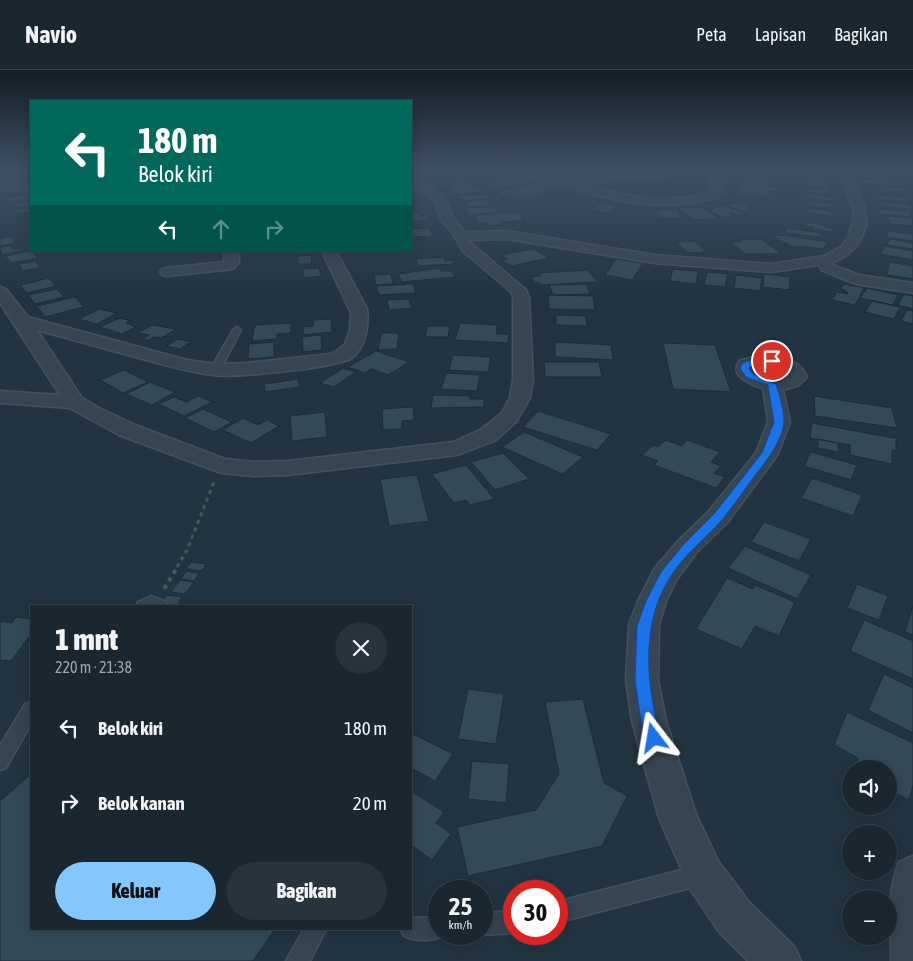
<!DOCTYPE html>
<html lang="id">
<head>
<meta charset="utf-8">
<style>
  body { margin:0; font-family:"Asap Condensed",sans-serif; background:#27333d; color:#f1f3f6; height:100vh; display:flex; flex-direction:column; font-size:19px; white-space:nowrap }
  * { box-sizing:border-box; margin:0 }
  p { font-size:16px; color:#9fa5ab }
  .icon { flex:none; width:28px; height:28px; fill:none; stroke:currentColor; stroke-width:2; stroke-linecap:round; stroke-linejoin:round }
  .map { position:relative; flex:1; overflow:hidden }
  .side { position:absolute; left:30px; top:535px; width:382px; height:325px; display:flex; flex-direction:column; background:#1a2731; border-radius:0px; box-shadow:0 2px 12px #0003,0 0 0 1px #38444d }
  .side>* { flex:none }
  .banner { position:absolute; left:30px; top:30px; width:382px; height:152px; border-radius:0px; box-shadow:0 2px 12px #0003,0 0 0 1px #38444d; background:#00695c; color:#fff; overflow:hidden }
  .fabs { position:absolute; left:842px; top:690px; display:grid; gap:10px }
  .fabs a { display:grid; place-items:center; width:55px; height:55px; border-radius:50%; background:#1a2731; box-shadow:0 2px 12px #0003,0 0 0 1px #38444d; font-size:25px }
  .speed { position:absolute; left:428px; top:810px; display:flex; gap:10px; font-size:25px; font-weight:700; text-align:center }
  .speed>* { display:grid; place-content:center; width:65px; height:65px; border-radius:50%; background:#1a2731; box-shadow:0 2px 12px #0003,0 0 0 1px #38444d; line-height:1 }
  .speed small { font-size:12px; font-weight:400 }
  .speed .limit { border:8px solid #d22; background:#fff; color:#111 }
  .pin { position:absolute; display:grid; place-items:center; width:42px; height:42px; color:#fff; margin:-21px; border:2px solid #fff; border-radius:50%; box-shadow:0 1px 5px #0007 }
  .me { position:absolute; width:55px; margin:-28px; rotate:346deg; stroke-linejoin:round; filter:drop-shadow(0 0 4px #0008) }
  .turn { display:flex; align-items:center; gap:18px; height:105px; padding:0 25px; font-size:22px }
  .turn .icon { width:65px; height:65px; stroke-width:2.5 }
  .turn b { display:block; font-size:35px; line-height:42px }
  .lanes { display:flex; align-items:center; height:48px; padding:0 25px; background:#0003; justify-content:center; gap:25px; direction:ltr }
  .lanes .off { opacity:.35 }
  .round { display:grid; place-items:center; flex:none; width:52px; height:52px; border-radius:26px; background:#27333d }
  .overview { display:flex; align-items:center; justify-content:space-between; height:85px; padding:0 25px }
  h1 { font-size:30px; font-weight:800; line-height:38px }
  .cta { display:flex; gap:10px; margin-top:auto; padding:10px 25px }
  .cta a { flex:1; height:58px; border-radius:30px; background:#84c7ff; color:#111; font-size:20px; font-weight:800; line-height:58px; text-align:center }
  .cta a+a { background:#27333d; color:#f1f3f6 }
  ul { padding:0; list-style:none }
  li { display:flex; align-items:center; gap:15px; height:75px; padding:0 25px }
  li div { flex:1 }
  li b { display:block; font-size:19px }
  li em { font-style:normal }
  header { display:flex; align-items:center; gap:30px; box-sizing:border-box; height:70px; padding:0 25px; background:#1a2731; border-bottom:1px solid #38444d }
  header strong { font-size:24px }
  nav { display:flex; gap:28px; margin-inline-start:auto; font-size:18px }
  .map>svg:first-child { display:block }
  .building { fill:#344957; stroke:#1d2c38 }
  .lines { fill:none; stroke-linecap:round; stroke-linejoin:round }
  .service-casing { stroke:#43515d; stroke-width:3 }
  .minor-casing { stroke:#43515d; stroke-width:3 }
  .path-far1 { stroke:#3d5a58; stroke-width:3; stroke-dasharray:4 4; stroke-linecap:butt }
  .path { stroke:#3d5a58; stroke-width:4; stroke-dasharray:4.5 4.5; stroke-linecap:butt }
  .service { fill:#364551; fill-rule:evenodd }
  .minor { fill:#364551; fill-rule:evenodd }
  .route { fill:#1a73e8; stroke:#114b97 }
</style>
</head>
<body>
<header>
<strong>Navio</strong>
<nav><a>Peta</a><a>Lapisan</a><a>Bagikan</a></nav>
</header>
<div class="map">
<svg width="913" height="891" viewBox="0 0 913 891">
  <rect width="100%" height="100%" fill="#223441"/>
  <path class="building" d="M525,100H560V102H547L546,106L524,105Z
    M801,100H808L824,102L823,106L799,103Z
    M861,104L886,105L890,110L865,108Z
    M803,105L824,107L825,112L804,110Z
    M514,107L530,112L499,120L485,116L496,113V109L504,110Z
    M739,107L767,109V114L739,111Z
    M862,109L889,111L893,115L866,113Z
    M544,110L563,116L543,121L548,123L520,131L495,123Z
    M466,111L470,114L477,116L448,118L442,113Z
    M805,111L828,113L830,118L806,116Z
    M738,112L767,114V116L776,117L777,122L769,121L770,127L739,125V121H734V117L739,118Z
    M475,116L482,122L454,125L448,118Z
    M878,117L902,118L907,122L883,121Z
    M806,118L827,119L828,124L807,122Z
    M804,123L823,124L824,126L833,127L835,131L806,129Z
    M485,124L489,129L463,131L459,125Z
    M24,125L28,129L9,132L5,128Z
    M877,125L906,127L910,132L880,130Z
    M487,130L490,136L467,137L464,132Z
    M807,131L832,133V137L826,138L806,135Z
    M27,132L31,136L19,138L15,134Z
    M738,132L752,136L748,137L751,138L743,141L723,135Z
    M879,132L909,134L913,139L883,137Z
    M602,133L607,134L619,136L608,143L590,140Z
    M723,135L746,145L740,146L733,143L729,144L734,146L725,148L707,140L713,139L709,138Z
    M31,137V142L18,144L15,140Z
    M495,137L499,143L469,146L466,138Z
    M701,137L719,148L694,150L677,138Z
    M806,138L828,140L833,142V146L806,143Z
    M879,139L910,142L912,147L881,144Z
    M662,140H677L681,148H658L655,141Z
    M518,142L524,151L500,152L501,155L488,156L487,153H478L474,144Z
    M411,143H419L421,146H426L429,150L411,151Z
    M887,146L912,148L913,156L890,154Z
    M807,152L824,155V157L833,159L832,162L813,159L814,157L805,156Z
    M429,158L433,166L411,167V159Z
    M787,158L822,163L821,167L784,163Z
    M889,161L913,164V171L886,167Z
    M772,165L790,166L828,172L823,179L799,176L796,177L784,175L789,174L782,172Z
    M11,166L15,174L0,176V168Z
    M761,169L782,184H745L731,172H742L739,170Z
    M890,169L913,173V179L887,175Z
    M694,171L707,182L688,183L676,172Z
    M11,176L13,179L20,178L22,180L2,185L0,177Z
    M884,176L913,181V190L880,184Z
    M533,179L549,188L512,196L501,190L507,189L501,185Z
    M31,181L38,188L11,193L5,186Z
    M312,185L311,194H297L298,186Z
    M444,187L445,191L453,190L454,194L418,196L416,189Z
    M616,189L643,193L632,210L605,205Z
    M36,191L40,198L23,201L19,194Z
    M889,192L913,196V209L887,205Z
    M319,198L321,206L304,208L303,199Z
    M439,198L441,201H452L455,207L402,212L398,204Z
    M673,199L698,201L696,214L670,211Z
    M587,200L598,212L540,215L539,212H534L531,207L541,206L539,203Z
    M707,202L728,204L725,217L704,215Z
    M391,204L393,214L376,215L374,205Z
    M764,204L790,207L789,220L763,217Z
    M736,205L762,208L760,221L734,218Z
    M49,208L56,216L27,223L20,215Z
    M413,214L416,223L379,225L376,216Z
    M586,214L590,224L553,225L549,215Z
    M844,214L864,218L855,235L832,230L837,222L848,224V222H845L846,220L841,219Z
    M867,218L898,225L893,235L860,228Z
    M57,219L64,227L35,234L28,225Z
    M904,224L913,226V239L898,235Z
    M548,225L593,226L595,240L549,239Z
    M75,227L84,237L45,247L37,236Z
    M409,229L412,238L389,240L387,230Z
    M872,231L900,237L894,249L865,242Z
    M99,239L117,243L97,254L79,249Z
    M907,240L913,241V254L901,251Z
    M556,245L586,246L587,256L556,255Z
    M120,248L131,251L126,253L136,257L122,264L100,257Z
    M331,249L332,262L303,265V257L313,256V250Z
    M291,253V263L277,264V269L252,271L255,255Z
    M460,253L497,255L496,264H509L508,273L455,270Z
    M152,255L176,259L161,268L154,267L149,270L143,269L149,265L137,263Z
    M427,256H450L448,267H425Z
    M381,263H399L397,279L378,280Z
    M321,265L322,280L303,282L302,267Z
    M178,269L191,272L180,279L166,276Z
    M274,272V287L248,289L249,274Z
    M555,272L611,275L613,290L555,287Z
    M663,273L715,275L731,322L673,319Z
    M376,281L409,292L388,305L372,299L365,303L348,297Z
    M453,285L491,287L488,302L449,300Z
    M544,292H599L602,307H545Z
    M343,298L356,302L334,317L320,313Z
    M124,300L148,312L123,323L100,310Z
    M446,303L480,305L477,321L441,319Z
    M298,309L300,317L265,322L264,314Z
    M150,312L175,322L152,335L126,324Z
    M433,325L470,326L469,329H484V337L431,338Z
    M199,326L212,332L184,346L159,334L174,327L186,332Z
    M814,326L892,338L897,358L815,346Z
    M413,337L414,350L402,351V359L383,360L382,339Z
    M203,339L232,352L214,362L185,348Z
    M538,341L611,364L597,380L523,357Z
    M325,342L327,367L292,371L290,346Z
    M243,348L258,355L267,350L279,356L251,373L223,360Z
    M812,353L899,369L896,371V381L892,380V394L850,385V375L810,368Z
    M524,362L583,387L562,404L502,377Z
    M818,369L838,373L839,382L818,378Z
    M666,370L682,376L687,370L720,382L711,392L721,396L714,403L725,407L716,418L654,395L658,391L642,385L653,375L658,377Z
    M811,382L857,395L851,410L804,396Z
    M503,383L529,409L495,420L471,392Z
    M466,395L494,429L470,435L466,430L454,433L432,404Z
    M417,405L429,451L389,456L380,409Z
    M812,408L862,425L853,446L801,428Z
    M764,452L811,469L799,491L751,472Z
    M745,476L811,505L797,529L728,498Z
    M191,492L206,494L202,501L186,499Z
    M186,501L199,503L194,511L181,509Z
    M727,508L753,519L755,515L795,532L779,566L755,556L742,579L696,559Z
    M180,510L194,512L185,524L171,522Z
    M857,514L888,526L879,550L847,538Z
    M166,525L182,527L177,536L161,534Z
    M913,536V565L905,562Z
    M16,547L31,549V564L11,591L0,590V551L12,553Z
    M864,550L913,571V609L850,581Z
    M884,604L913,618V663L868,640Z
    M468,619L504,624L496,674L458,669Z
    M583,629L604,713L627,726L602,776L468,806L457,757L536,740L559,704L545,632Z
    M847,642L913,673V715L909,730L889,720V699H854L858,688L834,675Z
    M411,663L453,684L435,711L411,698Z
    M472,691L509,694L506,733L468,729Z
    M31,704V859H275L253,891H0V731Z
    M411,721L444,742L436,753L451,764L432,790L411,775Z"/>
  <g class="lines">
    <defs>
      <path id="service" d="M237,257L241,260L220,300L215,303L212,302L210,300L233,260Z
        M151,526L166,532L168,536H136L138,532Z
        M31,632V654L6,698L0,700V676L25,634Z
        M701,795L708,798L711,805L708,812L701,815L556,853V832Z
        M514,841V863L481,865L479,864H481V843Z
        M439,847V864H447L446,865C434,871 416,872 404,866L400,859H411V848Z
        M304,859H326L310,891H286Z"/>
      <path id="minor" d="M411,100C457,100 504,96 549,104C561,106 573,112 585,115C626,127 668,134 709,123L713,100H723V119L718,127C669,141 628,134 580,121C569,118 559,112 548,110C504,103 459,103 415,105L443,127L454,149L465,162L506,161L655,185L771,194L824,186L842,176L848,167L853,151L854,143L841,105L842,100H852L851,105C856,117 862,129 865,141C871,163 852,187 832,192L833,195L859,205L913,213V223L856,214L821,200L819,195L771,202L655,193L506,169L469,170L472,174L526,220L529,227L533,310L530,328L516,352L496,370L457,385L288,405L254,406L221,403L119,365L70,338L0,333V321L60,325L0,233V217L6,219L28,247L187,290L215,294L247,293L330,284L338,280L345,274L350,260L351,243L322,181H336L367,239C369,255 366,277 352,288C338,298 233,308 213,305C188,302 164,295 139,288C105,279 71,269 37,260L82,328L99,338L135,355L225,389L254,392L288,391L453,372L480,360L501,344L510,328L513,310V227L511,222L462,180L452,162L442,151L434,131L411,113Z
        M628,100H641L646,103L669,100H698L693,103L645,109L581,111L576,108L581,105L631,103Z
        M0,114L31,115V121L0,120Z
        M225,181H239V192L233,199L167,206L162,205L160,202L162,199L167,198L224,192Z
        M764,284C781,286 800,289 807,307L799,315L783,320L790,352L778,384L727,453L697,482L677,509L666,531L659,555L658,610L666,651L696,744L718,791L749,832L794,876L801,891H748L719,862L690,819L659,748L632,651L626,610L629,555L638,531L655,498L679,470L709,441L756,383L768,352L763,318C751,315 729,306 739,291ZM765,296L777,298L786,303L787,306C777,312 765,307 755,300V298Z
        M913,786V891H891C891,858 886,823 899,792Z"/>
    </defs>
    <use href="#service" class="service-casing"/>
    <use href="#minor" class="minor-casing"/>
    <path class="path-far1" d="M177,497L187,480L214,412"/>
    <path class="path" d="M164,519L178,496"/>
    <use href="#service" class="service"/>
    <use href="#minor" class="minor"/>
  </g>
  <linearGradient id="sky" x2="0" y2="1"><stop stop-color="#131d24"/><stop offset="0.44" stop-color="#3e5065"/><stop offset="1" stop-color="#3e5065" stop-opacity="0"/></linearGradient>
  <rect width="913" height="225" fill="url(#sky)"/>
  <path class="route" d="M756,288H772L776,291C768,297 757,291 749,298L753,304L776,314C779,325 784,339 784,351C784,367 766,392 756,404C745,419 734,435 722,450C705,469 685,484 671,506C640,552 646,617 661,668L659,672L654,674L648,672L641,651L635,610L637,556L646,531L661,502L684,474L714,444L762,383L774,352L768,315L746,307L740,298L743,293Z"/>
</svg>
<div class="fabs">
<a><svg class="icon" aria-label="sound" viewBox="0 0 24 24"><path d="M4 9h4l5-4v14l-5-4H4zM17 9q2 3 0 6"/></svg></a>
<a>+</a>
<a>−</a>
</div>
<div class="speed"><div>25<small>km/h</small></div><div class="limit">30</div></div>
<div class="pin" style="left:772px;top:291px;background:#d93025"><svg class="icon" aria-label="arrive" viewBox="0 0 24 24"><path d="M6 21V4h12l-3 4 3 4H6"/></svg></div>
<svg class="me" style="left:654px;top:668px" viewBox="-20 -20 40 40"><path d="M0-17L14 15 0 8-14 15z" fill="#1a73e8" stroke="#fff" stroke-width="4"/></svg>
<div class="banner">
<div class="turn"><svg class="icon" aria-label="left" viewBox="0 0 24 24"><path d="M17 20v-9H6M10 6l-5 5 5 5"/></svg><div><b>180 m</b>Belok kiri</div></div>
<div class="lanes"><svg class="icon" aria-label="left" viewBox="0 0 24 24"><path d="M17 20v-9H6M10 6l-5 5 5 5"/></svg><svg class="icon off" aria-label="ahead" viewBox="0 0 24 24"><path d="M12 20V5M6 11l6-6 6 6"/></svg><svg class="icon off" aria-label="right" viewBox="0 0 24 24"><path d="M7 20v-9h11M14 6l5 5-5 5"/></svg></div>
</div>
<section class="side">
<div class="overview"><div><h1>1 mnt</h1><p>220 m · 21:38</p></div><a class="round"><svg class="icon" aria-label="close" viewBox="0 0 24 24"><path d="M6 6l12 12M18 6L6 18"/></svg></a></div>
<ul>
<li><svg class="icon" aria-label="left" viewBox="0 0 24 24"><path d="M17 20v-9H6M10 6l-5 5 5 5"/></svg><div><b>Belok kiri</b></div><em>180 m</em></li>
<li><svg class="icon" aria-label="right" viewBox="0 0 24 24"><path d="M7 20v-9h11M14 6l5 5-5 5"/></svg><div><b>Belok kanan</b></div><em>20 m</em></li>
</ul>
<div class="cta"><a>Keluar</a><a>Bagikan</a></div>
</section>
</div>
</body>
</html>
